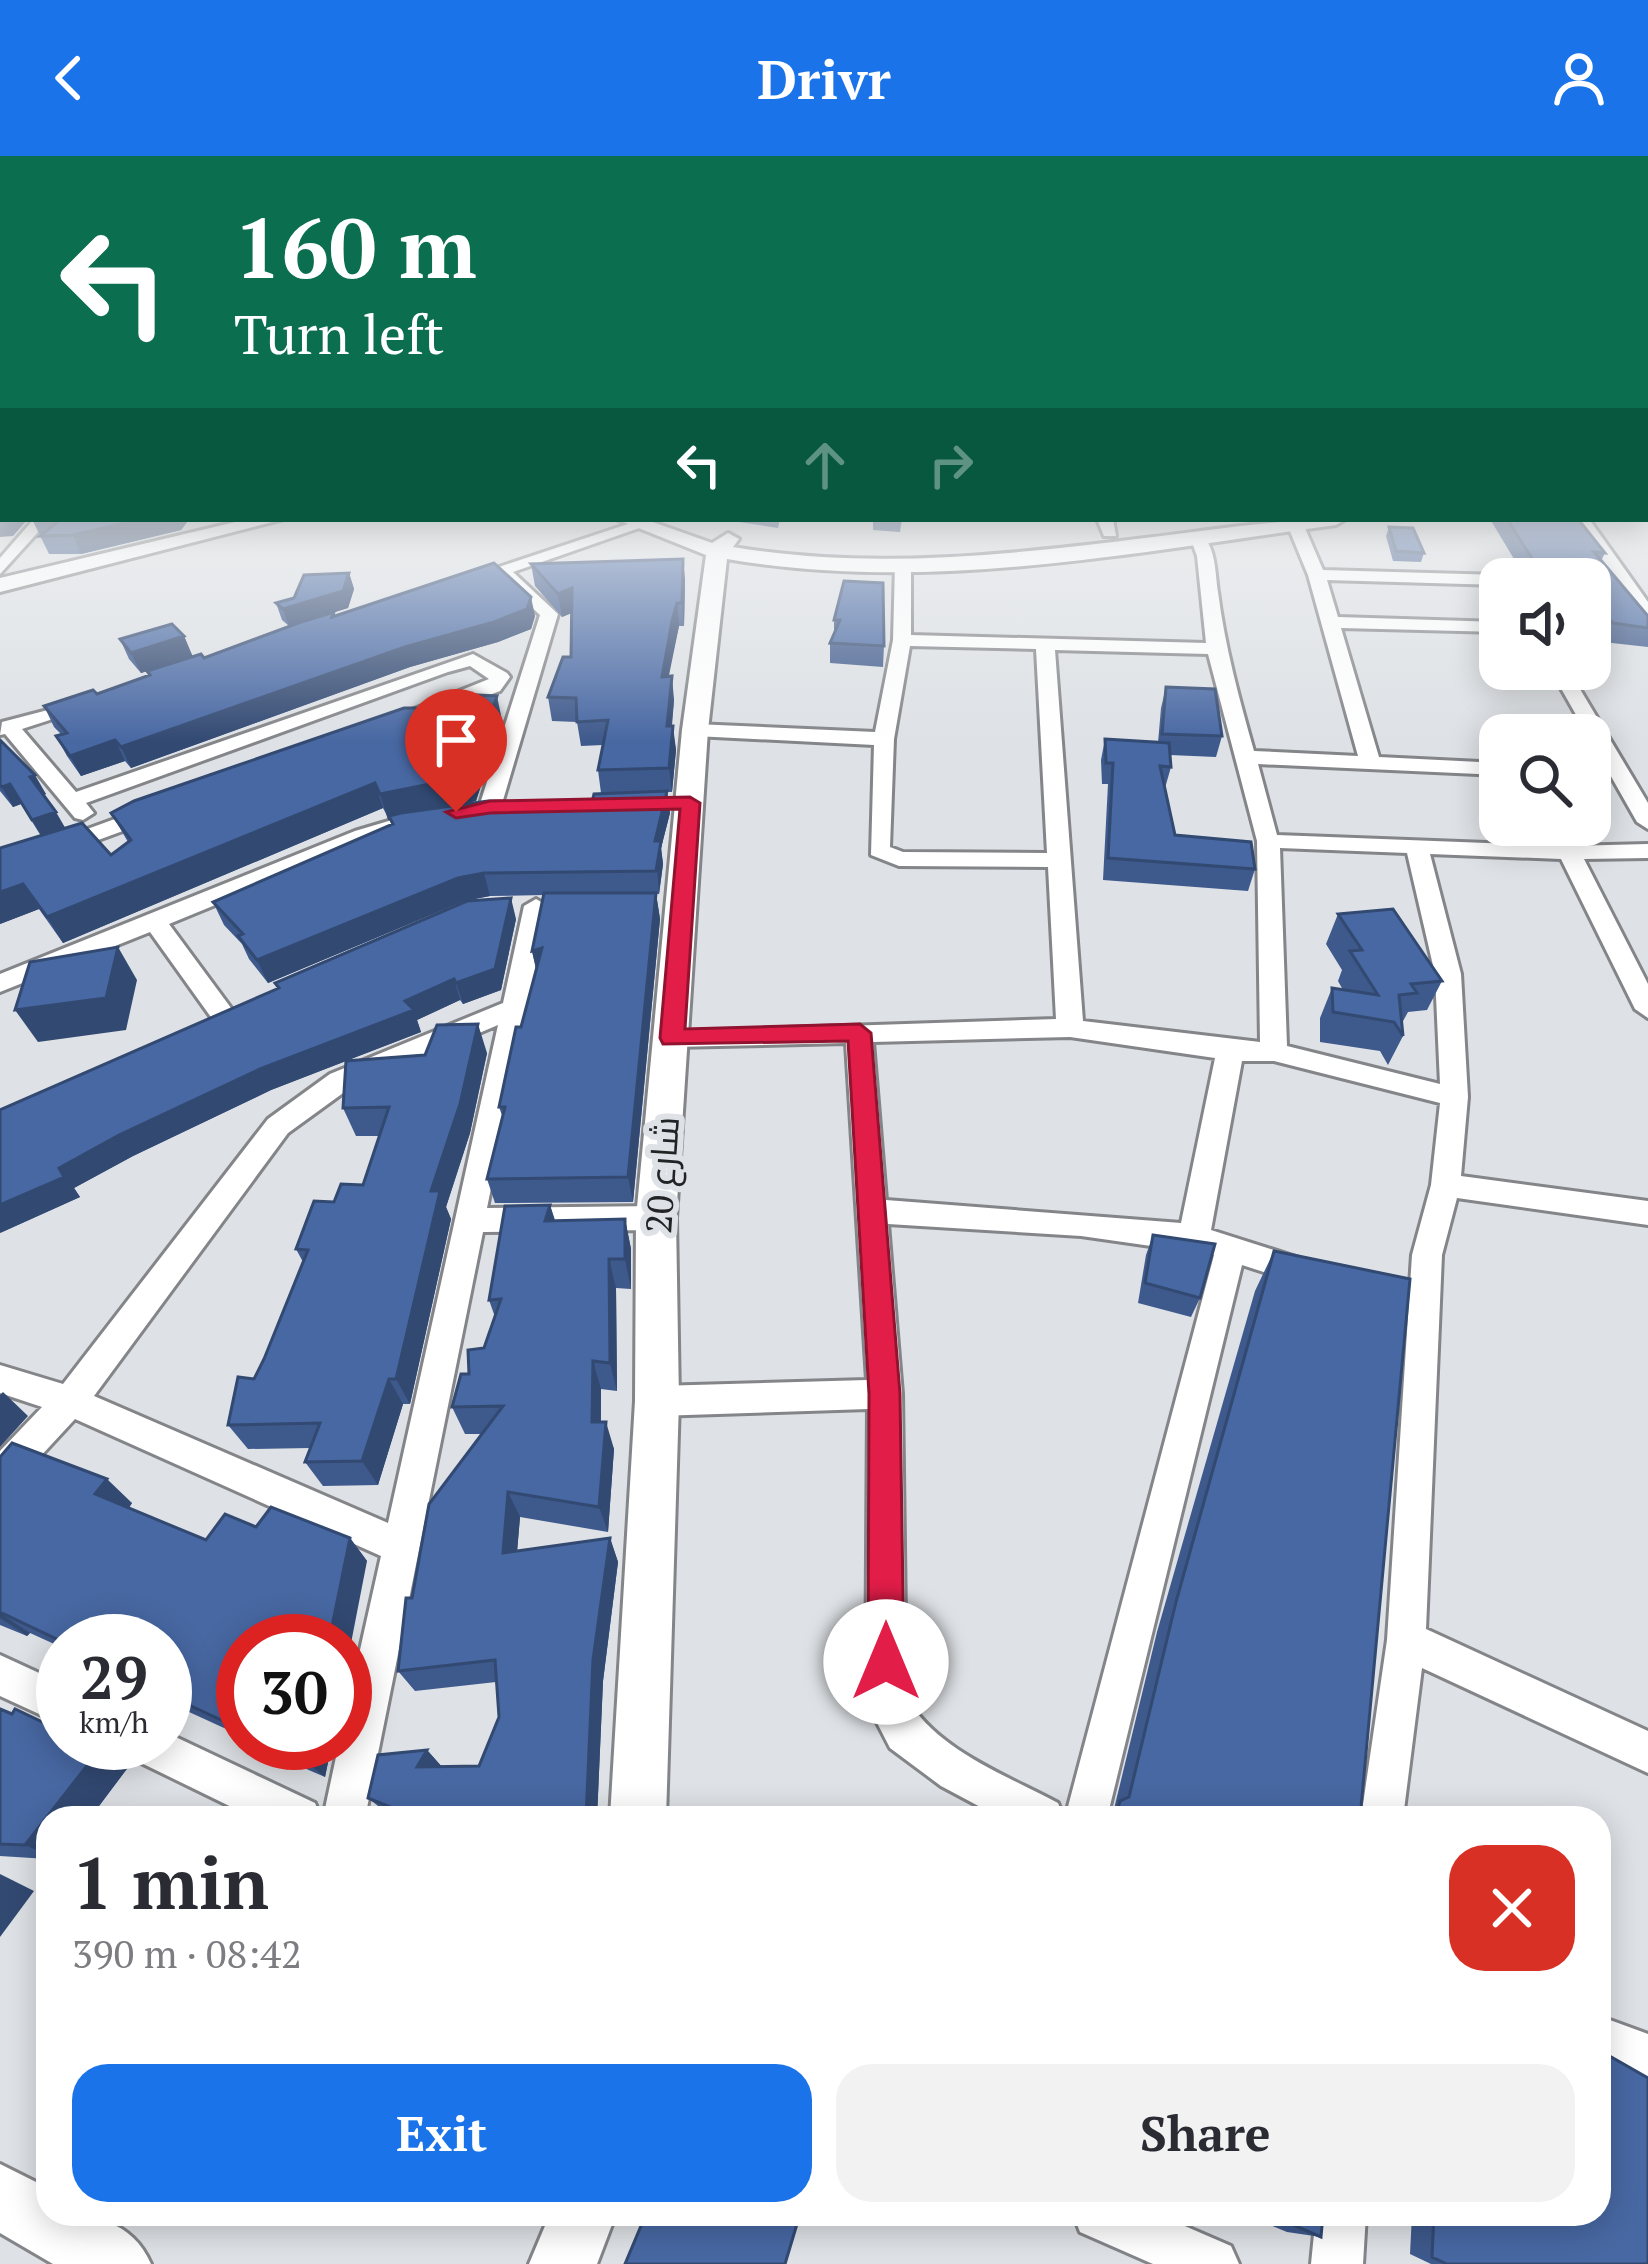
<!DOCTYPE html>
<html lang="en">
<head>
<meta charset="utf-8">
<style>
  body { margin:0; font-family:"PT Serif",Cairo,serif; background:#f2f2f3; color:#2b2b33; height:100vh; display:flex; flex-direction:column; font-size:45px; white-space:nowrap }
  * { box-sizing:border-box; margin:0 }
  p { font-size:39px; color:#7c7c81 }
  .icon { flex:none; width:66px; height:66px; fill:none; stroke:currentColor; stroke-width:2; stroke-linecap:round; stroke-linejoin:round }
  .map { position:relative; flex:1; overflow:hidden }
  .details { position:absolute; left:36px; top:1650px; width:1575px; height:420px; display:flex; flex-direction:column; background:#fff; border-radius:36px; box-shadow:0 6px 30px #0003 }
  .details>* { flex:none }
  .guide { position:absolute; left:0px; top:0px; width:1650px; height:366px; box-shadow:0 6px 30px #0003; background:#0b6e4f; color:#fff; overflow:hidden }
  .fabs { position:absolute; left:1479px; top:402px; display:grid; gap:24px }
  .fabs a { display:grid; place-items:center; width:132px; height:132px; border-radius:24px; background:#fff; box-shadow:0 6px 30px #0003; font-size:60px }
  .speed { position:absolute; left:36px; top:1458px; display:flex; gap:24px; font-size:60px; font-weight:700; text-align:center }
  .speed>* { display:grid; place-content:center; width:156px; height:156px; border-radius:50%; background:#fff; box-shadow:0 6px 30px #0003; line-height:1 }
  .speed small { font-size:30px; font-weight:400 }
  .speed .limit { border:18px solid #d22; background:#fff; color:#111 }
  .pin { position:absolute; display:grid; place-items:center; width:102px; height:102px; color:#fff; margin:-123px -51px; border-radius:50% 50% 50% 0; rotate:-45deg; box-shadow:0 0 12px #0007 }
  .pin .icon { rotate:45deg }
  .me { position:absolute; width:132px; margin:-66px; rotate:0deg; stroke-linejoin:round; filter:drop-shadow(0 0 9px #0008) }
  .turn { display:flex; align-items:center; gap:42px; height:252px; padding:0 36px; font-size:54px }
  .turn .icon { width:156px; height:156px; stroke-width:2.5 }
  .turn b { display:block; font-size:84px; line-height:102px }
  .lanes { display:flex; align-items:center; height:114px; padding:0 36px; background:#0003; justify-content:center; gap:60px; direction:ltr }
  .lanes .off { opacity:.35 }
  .round { display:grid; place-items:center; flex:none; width:126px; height:126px; border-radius:36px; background:#f2f2f3 }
  .summary { display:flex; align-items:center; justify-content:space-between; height:204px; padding:0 36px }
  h1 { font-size:72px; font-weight:700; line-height:90px }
  .action { display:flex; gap:24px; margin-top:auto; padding:24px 36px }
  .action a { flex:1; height:138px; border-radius:36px; background:#1a73e8; color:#fff; font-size:48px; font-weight:700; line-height:138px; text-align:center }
  .action a+a { background:#f2f2f3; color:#2b2b33 }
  header { display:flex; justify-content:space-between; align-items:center; height:156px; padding:0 36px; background:#1a73e8; color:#fff; font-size:54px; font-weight:700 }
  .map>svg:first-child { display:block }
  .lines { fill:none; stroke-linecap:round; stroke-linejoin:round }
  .minor-casing { stroke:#838589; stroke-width:6 }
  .tertiary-casing { stroke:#838589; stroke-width:6 }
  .minor { fill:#fff; fill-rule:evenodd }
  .tertiary { fill:#fff; fill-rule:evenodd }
  .wall { fill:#3e598c }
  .shaded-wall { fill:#324972 }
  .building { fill:#4868a3; stroke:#324972; stroke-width:3 }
  .route { fill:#e11d48; stroke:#92132f; stroke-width:3 }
  .labels { text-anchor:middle; stroke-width:12; stroke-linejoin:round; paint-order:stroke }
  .street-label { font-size:36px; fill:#222325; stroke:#dee1e5 }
</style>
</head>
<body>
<header><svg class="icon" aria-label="back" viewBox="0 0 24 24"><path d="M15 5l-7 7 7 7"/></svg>Drivr<svg class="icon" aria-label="person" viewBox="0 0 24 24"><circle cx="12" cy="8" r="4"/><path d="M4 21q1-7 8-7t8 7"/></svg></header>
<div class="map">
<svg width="1648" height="2108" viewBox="0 0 1648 2108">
  <rect width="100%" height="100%" fill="#dee1e5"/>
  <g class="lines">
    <defs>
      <path id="minor" d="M34,363H50L0,418V402Z
        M1097,363H1113L1116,380H1104Z
        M1285,363H1301L1323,414L1500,419L1508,423H1500V429L1327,424L1338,461L1500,466V476L1341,472L1379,601L1500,607V619L1258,608L1277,679L1569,690L1648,688V702L1584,703L1648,828V862L1635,853L1561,703L1430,698L1461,818L1468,941L1461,1020L1648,1045V1069L1457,1042L1442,1099L1426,1473L1648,1575V1617L1422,1512L1403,1662H1361L1387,1484L1412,1099L1431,1029L1440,947L1274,905H1242L1211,1074L1318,1108L1323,1117L1318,1126L1307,1130L1242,1109L1107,1662H1065L1214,1099L1081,1080L888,1068L902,1238L906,1540C934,1593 1006,1619 1058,1647L1064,1662H1001L941,1630L890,1592L872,1557L866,1543L868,1253L657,1260L645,1256L640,1245L645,1234L657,1230L867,1224L846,887L672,891L663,888L659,882L663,876L1056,863L1048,711L899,710L871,699L874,589L695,580L685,574L695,568L875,576L893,484L895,409L903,404L911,409V479L1206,487L1197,400L1190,381L1198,376C1216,387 1215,416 1218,436C1225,491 1239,542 1254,595L1358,600L1308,419ZM910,490L1036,493L1047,697L903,696L890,691L894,583ZM1055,494L1208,498L1257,685L1260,886L1083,865ZM1280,692L1407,697L1435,818L1440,928L1287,890ZM1070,881L1215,902L1181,1067L886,1044L873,886Z
        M1573,363H1589L1648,446V464L1642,463Z
        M631,367L645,370L513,416L558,458L501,651L498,656H482L479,651L540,459L498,420L466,430L457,425Z
        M473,498L507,517L510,521L500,535L391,576H377V568L489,523L470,510L448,516L86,647L94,657L83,664L75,662L5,578L0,579L2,566L90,543V551L22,573L76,636Z
        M1550,513H1568L1648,647V673L1637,666Z
        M153,649L161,651V661L0,720V705Z
        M409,659L417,661V671L371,685L169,768L231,852L235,858L231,864H213L150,776L0,836V818L355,675Z
        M536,743L548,750L487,1052L656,1050L667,1054L671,1062L667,1070L656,1074L483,1076L365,1662H323L339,1587H345V1561L381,1400L75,1263L13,1330L0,1335V1295L42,1251L0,1237V1209L63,1228L268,963L330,918L503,847L524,750ZM498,869L388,1367L94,1240L288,977L350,932Z
        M0,1499L63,1528V1569L0,1540Z
        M165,1576L315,1647L321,1662H254L129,1601L123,1587H165Z
        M1599,1860L1648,1878V1926L1599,1906Z
        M1073,2058H1157L1231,2090L1239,2108H1153L1080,2076Z
        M1316,2058H1366L1363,2108H1311Z"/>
      <path id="tertiary" d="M1647,315H1648V327H1647Z
        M248,363H284L0,436V422Z
        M616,363H644L712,387L728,377L739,383L733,391C869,414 1009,399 1145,382C1213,374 1278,363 1346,363L1336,369C1136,396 928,438 727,403L708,574L676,1062L679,1245L666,1662H610L635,1245L636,1062L682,574L706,399Z
        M0,2008L48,2032V2058C92,2058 132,2064 151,2108H53L0,2077Z
        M550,2058H616L597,2108H529Z"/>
    </defs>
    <use href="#minor" class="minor-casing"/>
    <use href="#tertiary" class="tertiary-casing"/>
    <use href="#minor" class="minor"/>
    <use href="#tertiary" class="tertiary"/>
  </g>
  <path class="wall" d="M32,363H205L202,366H187L181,374L81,398H49Z
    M719,363H780L778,372Z
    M873,363H902L900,376L873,374Z
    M1490,363H1578L1605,397L1601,405L1648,460V491L1603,486L1595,476H1590V423H1526Z
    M1389,371L1424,397L1421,406L1393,405L1386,380Z
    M683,403L685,425L684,470H679L668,520L674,544L672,570L676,594L672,636H667L670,657L661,692L663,708L659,738H656L660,763L633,1046L495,1047L487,1023L503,962L499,951L536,813L532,795L544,739L490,740L464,745L268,827L249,803L242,788L224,769L213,746L392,669L383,652L63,787L39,753L0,768L41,680L21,648L13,651L0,635V584L46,638L44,639L65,672L111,699L128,686L111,657L435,568L502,564L476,645L461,648L592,646L601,637L598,614L603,589L581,590L577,566L552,565L548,541L571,501L572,457L562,461L535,430L531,408Z
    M349,417L354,433L348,452L289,470L282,464L276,447L294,442Z
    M844,425L884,490L883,511L830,507V487L834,477V464Z
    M334,456L336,460H535L531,473L498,486L410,511L131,612L125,605L81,620L67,600L56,580L61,578L54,571L44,550L97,538L149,520L147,515L141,517L129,503L120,483L184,480L192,500L204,502Z
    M1166,531L1222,580L1216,601L1170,599L1171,611L1165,632L1175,679L1255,713L1248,735L1103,724L1108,628H1102L1101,604L1105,583L1158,587L1161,552Z
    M1338,758L1442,825L1427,854L1408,856L1402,867L1403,880L1388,909L1380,895L1320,886V862L1332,832L1343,834L1338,825L1342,814L1326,788Z
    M516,763L501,834L463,848L460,844L417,864L421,876L348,904L487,897L470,977L446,1051L451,1063L410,1248H403L378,1329L323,1330L305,1306L310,1292L248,1293L228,1269L264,1203L303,1106L296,1093L334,1046L363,1029L379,980H356L343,952L346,905L271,934L133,1000L74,1032L80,1041L0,1077L278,833L275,827Z
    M550,1049L555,1064L625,1063L631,1093V1133L616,1132L617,1235L601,1233V1266L614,1293L608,1376L520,1361L517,1395L610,1382L618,1406L603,1525L597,1662H397L388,1658L368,1642L427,1594L442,1611L479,1610L499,1561L496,1526L415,1535L398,1515L412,1442L482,1278H465L452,1251L484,1192L495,1161L489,1144Z
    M1153,1079L1200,1142L1191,1161L1138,1147L1146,1099Z
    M1274,1095L1360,1662H1106L1114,1653L1157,1476L1255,1135Z
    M0,1301L132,1347L129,1352L206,1384L256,1371L350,1382L367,1405L243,1485V1583L235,1577L165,1545V1485H63V1492L30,1477L27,1480L0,1469Z
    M0,1553L129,1610L90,1662H48V1703L0,1700Z
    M249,1587H332L325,1621L253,1590Z
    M1244,2058H1323L1321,2081L1287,2076Z
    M1412,2058H1599L1648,2108H1431L1410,2098Z"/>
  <path class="shaded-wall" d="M3,361V363H28L13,380L0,381V362Z
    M143,363H186L187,366L181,374L81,398L73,379Z
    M683,403L685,425L684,470L682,447Z
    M349,417L354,433L348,452L289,470L283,453Z
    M572,432L576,455L562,461L558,438Z
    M531,441L535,460L531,473L498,486L410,511L131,612L121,591Z
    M677,447L679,470L664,544L662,521Z
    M184,480L193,501L141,517L131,497Z
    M672,520L674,544L669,594L667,570Z
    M497,540L502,564L476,645L388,664L380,638Z
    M673,570L676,594L672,636L669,612Z
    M115,584L125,605L81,620L70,600Z
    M35,619L46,638L41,640L30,621Z
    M375,627L383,652L63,787L47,761Z
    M10,628L21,648L13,651L2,631Z
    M667,635L670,657L661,692L663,708L659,738L655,685Z
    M56,656L67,675L44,684L32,664Z
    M484,717L490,740L464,745L268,827L257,804L458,722Z
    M23,728L39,753L0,768V736Z
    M656,737L660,763L633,1046L628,1021Z
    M511,742L516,763L501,834L463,848L456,827Z
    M118,791L137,824L126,874L38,886L15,854Z
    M542,792L538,821L532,795Z
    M454,823L460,844L417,864L421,876L271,934L133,1000L74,1032L80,1041L0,1077V1049L59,1012L119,979Z
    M478,868L487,897L470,977L446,1051L451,1063L410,1248L396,1223L431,1035Z
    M550,1049L559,1080L545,1065Z
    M625,1063L631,1093V1133L625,1103Z
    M609,1103L616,1132L617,1235L610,1207Z
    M593,1205L601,1233L600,1293L592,1266Z
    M389,1223L403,1248L378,1329L362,1305Z
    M3,1236L28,1260L0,1291V1239Z
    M606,1266L614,1293L608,1376L599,1351Z
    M107,1323L132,1347L121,1362L95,1338Z
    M508,1336L520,1361L515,1421L503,1397Z
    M350,1382L367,1405L345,1518V1485H329Z
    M610,1382L618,1406L603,1525L597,1662H586L593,1504Z
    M0,1457L30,1477L27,1480L0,1462Z
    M308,1587H332L325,1621L304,1604Z
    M100,1593L129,1610L90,1662H48V1699L25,1689Z
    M427,1594L443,1612L417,1611Z
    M0,1718L34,1735L0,1781Z"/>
  <path class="building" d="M0,291H3V361L0,362Z
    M61,363H143L73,379L40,380Z
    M1507,363H1578L1605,397L1594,396L1648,460V472L1613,467L1604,458L1590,456V423H1545Z
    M1389,371L1413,372L1424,397L1396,395Z
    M683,403L682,447H677L672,465L662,521L672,520L667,570H673L669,612L598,614L608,564L577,566L576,542L548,541L563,501H571L572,432L558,438L531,408Z
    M494,407L531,441L527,453L494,466L405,491L121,591L115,584L70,600L56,580L67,577L44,550L93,534L97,538L150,519L147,515L201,498L204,502L301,466L334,456L332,461Z
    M349,417L343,435L283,453L276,447L294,442L304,419Z
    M844,425L883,427L884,490L830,487L840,464H834Z
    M172,468L184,480L131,497L120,483Z
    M1166,531L1215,533L1222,580L1162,578Z
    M457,538L497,540L470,620L380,638L375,627L47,761L23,728L0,736V692L82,667L111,699L131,684L111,657L134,645L404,552H416L435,568Z
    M1105,583L1169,587L1171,611L1160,610L1175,679L1251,686L1255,713L1108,702L1113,607H1106Z
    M0,584L35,619L30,621L56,656L32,664L10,628L2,631L0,629Z
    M667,635L655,685H661L656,715L484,717L458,722L257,804L238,780L243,778L213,746L393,668L389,660L401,657L488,645L592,646L594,638Z
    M544,737H656L628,1021L487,1023L505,951H499L516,871H521L542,792L532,795Z
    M511,742L495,813L456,827L454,823L405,845L414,854L260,913L119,979L59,1012L64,1021L0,1049V954L279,832L275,827L467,745Z
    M1393,753L1442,825L1411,828L1417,837L1399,839L1403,880L1394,866L1333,856L1332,832L1378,839L1350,795L1362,794L1338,758Z
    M118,791L106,842L15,854L30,806Z
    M478,868L460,948L431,1035H440L396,1223H389L362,1305L305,1306L320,1267L228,1269L238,1221L254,1223L264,1203L308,1094L296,1093L314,1045L334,1046L341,1028L363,1029L389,951L343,952L346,905L425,899L437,869Z
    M550,1049L545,1065L625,1063V1103H609L610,1207L593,1205L592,1266H606L599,1351L508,1336L503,1397L610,1382L593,1504L586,1662H417L368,1642L378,1599L427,1594L417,1611L479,1610L499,1561L495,1504L398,1515L406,1442H412L429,1348L503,1250L452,1251L461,1218H469L468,1194L484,1192L501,1143L489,1144L505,1050Z
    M1153,1079L1215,1088L1200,1142L1145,1127Z
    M1274,1095L1410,1123L1360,1662H1115L1120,1645L1129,1641L1176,1446Z
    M12,1287L107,1323L95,1338L206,1384L225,1358L256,1371L271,1351L350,1382L329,1485H243V1578L230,1573L232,1569L165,1538V1485L63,1486L0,1456V1301Z
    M0,1553L12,1558L15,1553L63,1576V1587H86L100,1593L25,1689L0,1688Z
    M264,1587H308L304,1604Z
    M1599,1894L1648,1922V2108H1447L1432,2101L1434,2058H1599Z
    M646,2058H800L785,2108H625Z
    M1268,2058H1323L1321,2081Z"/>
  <linearGradient id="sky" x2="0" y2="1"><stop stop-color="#77a6de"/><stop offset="0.5" stop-color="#f0f2f3"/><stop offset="1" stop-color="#f0f2f3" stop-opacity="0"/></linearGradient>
  <rect width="1648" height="586" fill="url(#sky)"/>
  <path class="route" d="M690,641L700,647L685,873L860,868L871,877L900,1238L904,1506L899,1519L886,1524L874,1519L868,1506L869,1238L848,885L663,888L660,882L680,653L490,657L456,662L446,656L490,645Z"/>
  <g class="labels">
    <g class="street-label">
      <text transform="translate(662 1019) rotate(-86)" y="13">شارع 20</text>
    </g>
  </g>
</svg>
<div class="fabs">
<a><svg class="icon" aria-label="sound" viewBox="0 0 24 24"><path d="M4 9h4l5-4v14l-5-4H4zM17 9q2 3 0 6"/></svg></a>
<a><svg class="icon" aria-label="search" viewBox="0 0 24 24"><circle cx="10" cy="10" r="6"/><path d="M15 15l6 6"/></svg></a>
</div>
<div class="speed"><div>29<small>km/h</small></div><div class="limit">30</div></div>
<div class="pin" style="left:456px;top:656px;background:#d93025"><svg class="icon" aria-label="arrive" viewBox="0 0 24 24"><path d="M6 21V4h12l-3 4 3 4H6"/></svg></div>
<svg class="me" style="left:886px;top:1506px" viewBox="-20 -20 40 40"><circle r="19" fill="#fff"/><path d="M0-13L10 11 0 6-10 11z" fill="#e11d48"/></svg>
<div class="guide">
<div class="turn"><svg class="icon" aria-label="left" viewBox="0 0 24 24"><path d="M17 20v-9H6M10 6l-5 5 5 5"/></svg><div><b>160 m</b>Turn left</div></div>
<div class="lanes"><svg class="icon" aria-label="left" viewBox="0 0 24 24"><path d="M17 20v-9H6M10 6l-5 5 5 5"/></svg><svg class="icon off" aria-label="ahead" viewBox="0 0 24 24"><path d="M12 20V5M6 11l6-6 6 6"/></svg><svg class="icon off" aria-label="right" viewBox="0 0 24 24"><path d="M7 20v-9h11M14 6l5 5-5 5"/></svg></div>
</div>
<section class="details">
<div class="summary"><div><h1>1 min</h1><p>390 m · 08:42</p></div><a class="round" style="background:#d93025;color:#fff"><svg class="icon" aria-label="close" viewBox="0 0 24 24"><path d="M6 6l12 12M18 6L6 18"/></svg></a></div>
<div class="action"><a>Exit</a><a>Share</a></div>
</section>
</div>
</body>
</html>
